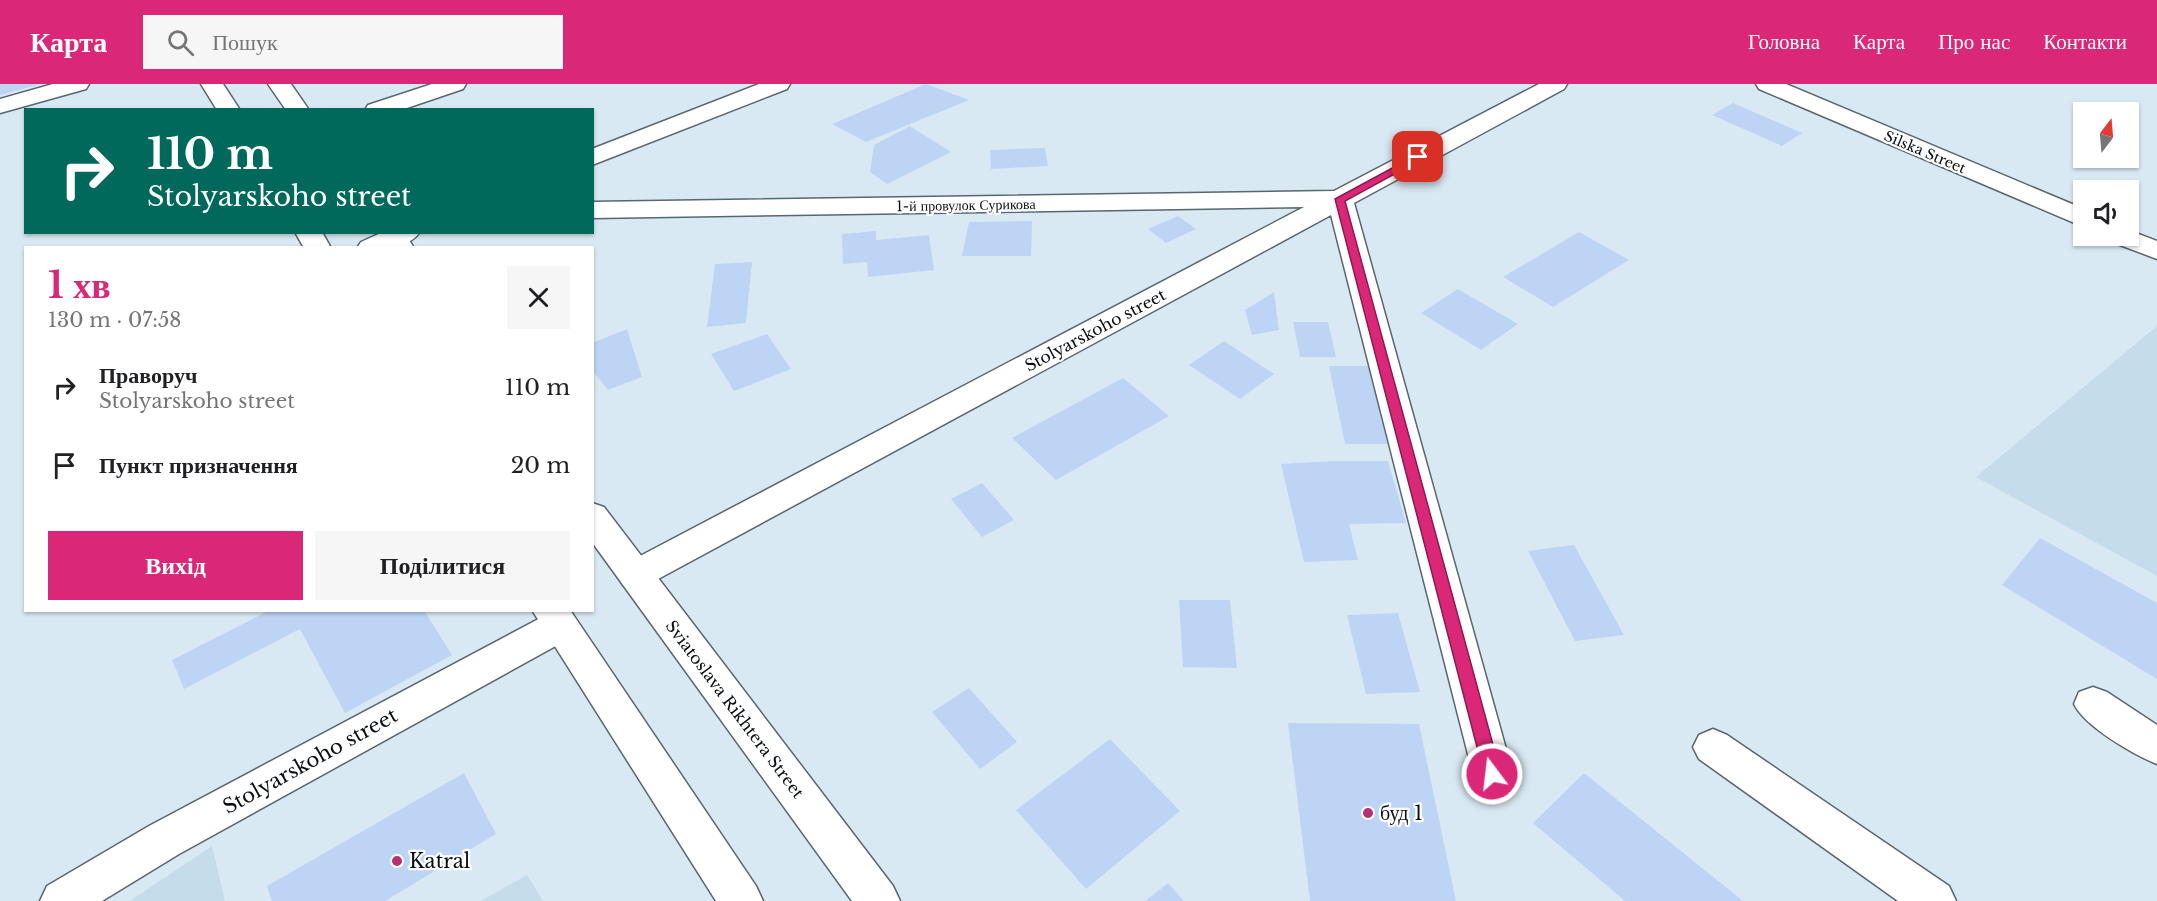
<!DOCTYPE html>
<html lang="uk">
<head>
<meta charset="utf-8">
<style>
  body { margin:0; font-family:"Libre Baskerville",serif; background:#f6f6f6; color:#202124; height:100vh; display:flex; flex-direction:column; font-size:22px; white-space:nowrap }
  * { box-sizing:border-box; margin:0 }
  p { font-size:20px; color:#757577 }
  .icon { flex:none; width:33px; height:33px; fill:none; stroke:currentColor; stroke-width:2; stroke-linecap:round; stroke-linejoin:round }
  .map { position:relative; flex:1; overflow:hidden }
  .details { position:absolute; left:24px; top:162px; width:570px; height:366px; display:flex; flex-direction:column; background:#fff; border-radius:0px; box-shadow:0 2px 4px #0004 }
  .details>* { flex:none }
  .hud { position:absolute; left:24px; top:24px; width:570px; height:126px; border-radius:0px; box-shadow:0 2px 4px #0004; background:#00695c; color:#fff; overflow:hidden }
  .needle { width:39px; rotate:16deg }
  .controls { position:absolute; left:2073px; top:18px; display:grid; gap:12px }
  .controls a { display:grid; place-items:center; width:66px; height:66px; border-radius:0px; background:#fff; box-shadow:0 2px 4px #0004; font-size:30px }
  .pin { position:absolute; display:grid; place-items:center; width:51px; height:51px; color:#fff; margin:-26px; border-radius:12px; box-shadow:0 3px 9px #0006 }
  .me { position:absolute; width:66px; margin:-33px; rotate:345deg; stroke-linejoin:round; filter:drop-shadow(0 0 4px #0008) }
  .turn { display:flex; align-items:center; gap:21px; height:126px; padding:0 24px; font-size:27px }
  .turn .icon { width:78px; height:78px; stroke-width:2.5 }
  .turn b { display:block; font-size:42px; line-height:51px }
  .round { display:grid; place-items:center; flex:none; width:63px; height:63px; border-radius:0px; background:#f6f6f6 }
  .overview { display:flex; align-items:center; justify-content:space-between; height:102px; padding:0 24px }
  h1 { font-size:36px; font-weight:800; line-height:45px; color:#db2777 }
  .primary-button { display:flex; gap:12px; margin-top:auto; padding:12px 24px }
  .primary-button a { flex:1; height:69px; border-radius:0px; background:#db2777; color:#fff; font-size:24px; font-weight:800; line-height:69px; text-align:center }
  .primary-button a+a { background:#f6f6f6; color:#202124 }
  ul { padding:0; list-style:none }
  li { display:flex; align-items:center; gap:18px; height:78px; padding:0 24px }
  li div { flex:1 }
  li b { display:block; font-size:22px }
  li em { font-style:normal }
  header { display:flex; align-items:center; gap:36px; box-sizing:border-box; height:84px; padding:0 30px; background:#db2777; color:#fff }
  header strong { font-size:28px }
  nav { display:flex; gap:33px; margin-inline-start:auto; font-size:21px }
  .search { width:420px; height:54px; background:#f6f6f6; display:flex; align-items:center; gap:15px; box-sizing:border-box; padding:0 21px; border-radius:0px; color:#757577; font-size:22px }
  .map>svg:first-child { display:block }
  .built { fill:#c5dcea }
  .building { fill:#bed4f5 }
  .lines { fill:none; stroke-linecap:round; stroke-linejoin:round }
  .minor-casing { stroke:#58666e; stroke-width:3 }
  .major-casing { stroke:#58666e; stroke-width:3 }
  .minor { fill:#fff; fill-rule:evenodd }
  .major { fill:#fff; fill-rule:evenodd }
  .route { fill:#db2777; stroke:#8e194d; stroke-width:1.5 }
  .poi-dot { fill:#b53075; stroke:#fff; stroke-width:2 }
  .labels { text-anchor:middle; stroke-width:4.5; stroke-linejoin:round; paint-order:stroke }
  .far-street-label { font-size:14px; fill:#0a0f12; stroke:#fff }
  .street-label { font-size:16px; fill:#0a0f12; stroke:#fff }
  .near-street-label { font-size:20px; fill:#0a0f12; stroke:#fff }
  .near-poi-label { font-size:20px; fill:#0a0f12; stroke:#fff; text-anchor:start }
</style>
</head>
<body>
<header>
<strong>Карта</strong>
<div class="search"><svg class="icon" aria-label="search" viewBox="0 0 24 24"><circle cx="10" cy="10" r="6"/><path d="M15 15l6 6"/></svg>Пошук</div>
<nav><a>Головна</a><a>Карта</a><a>Про нас</a><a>Контакти</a></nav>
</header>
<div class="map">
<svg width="2157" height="817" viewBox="0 0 2157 817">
  <rect width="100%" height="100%" fill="#d9e9f3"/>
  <path class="built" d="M2157,242V492L1976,393Z
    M212,762L225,817H130Z
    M527,791L543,817H481Z"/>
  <path class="building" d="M0,0H38V1L0,11Z
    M926,0L969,16L866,58L832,40Z
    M1733,19L1802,49L1782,62L1712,31Z
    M910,42L951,68L887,100L870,88L874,61Z
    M1045,64L1048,82L991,85L990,66Z
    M1178,132L1196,145L1166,159L1148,145Z
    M1032,137L1031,172H962L969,138Z
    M876,147V156L929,151L934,186L868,193L867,178L843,180L842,150Z
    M1579,148L1629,176L1553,223L1503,193Z
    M752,178L746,239L707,243L715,180Z
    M1458,205L1518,240L1481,266L1421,229Z
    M1274,208L1279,246L1252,251L1245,226Z
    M1293,238H1328L1336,273H1300Z
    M627,245L642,293L608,306L592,286V259Z
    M767,250L791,285L734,307L711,270Z
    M1224,257L1274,290L1240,315L1189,281Z
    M1329,282H1379L1398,360H1345Z
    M1123,294L1169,332L1056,396L1012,354Z
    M1332,377H1388L1406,439L1349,440L1358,476L1304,478L1281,380Z
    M982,399L1014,436L982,453L951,415Z
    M2040,454L2157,519V595L2002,501Z
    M1574,461L1624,551L1575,557L1528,467Z
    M1179,516H1230L1237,584L1183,583Z
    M270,526H424L452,571L345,629L300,545L184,605L172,576Z
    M1398,529L1420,608L1366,610L1347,531Z
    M969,604L1017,658L980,685L932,628Z
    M1288,639L1419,640L1456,817H1310Z
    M1110,655L1180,727L1086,805L1016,726Z
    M464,689L496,750L385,817H272L267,802Z
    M1584,689L1743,817H1625L1533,739Z
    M1168,799L1184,817H1145Z"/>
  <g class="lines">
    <defs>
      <path id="minor" d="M53,0H89L86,5L0,29V15Z
        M432,0H466L463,5L401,26H365L368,21Z
        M759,0H790L787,5L592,81V65Z
        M1539,0H1567L1564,5L1354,119L1513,690L1507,703L1493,708L1479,703L1473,690L1331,131L647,501L635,505L623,501L617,491L623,481L1304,123L592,134V118L1334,107Z
        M1756,0H1786L2084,125V143L1759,5Z
        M2128,146L2157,157V175L2112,158L2108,152H2128Z
        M383,148H420C407,167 377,164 357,164L361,158Z
        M559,527L572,531L577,542L572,553L179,770L102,817H40L47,802L149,742L546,531Z
        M2093,603L2107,608L2157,641V680C2134,671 2084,642 2074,620L2079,608Z
        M1713,645L1727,651L1949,802L1956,817H1898L1699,675L1693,663L1699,651Z"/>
      <path id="major" d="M201,0H223L240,26H217Z
        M268,0H291L309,26H286Z
        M295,148H322L331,164H304Z
        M377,148H404L414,164H387Z
        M592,419L604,423L893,802L900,817H852L592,458Z
        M532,526H570L756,802L763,817H716Z"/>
    </defs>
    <use href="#minor" class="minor-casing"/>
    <use href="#major" class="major-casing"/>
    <use href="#minor" class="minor"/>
    <use href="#major" class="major"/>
  </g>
  <path class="route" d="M1418,70L1423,73L1422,75L1345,117L1501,690L1498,695L1492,698L1487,695L1484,690L1335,115Z"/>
  <g class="poi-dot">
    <circle cx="1368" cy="729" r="6"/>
    <circle cx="397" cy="777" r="6"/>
  </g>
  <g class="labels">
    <g class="far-street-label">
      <text transform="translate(1925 68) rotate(23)" y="5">Silska Street</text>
      <text transform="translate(966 121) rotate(-1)" y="5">1-й провулок Сурикова</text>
    </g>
    <g class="street-label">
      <text transform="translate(1095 246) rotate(-28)" y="6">Stolyarskoho street</text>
      <text transform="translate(735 625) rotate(53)" y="6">Sviatoslava Rikhtera Street</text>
    </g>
    <g class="near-street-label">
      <text transform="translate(310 677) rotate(-29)" y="7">Stolyarskoho street</text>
    </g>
    <g class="near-poi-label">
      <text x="1380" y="736">буд 1</text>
      <text x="409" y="784">Katral</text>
    </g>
  </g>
</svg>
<div class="controls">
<a><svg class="needle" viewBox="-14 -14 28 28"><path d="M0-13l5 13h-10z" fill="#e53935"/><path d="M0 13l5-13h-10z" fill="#757577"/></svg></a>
<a><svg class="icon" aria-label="sound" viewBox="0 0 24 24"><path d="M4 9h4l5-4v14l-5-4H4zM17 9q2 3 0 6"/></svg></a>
</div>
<div class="pin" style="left:1418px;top:73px;background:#d93025"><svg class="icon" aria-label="arrive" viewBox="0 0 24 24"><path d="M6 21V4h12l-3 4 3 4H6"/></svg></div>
<svg class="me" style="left:1492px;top:690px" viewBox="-20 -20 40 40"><circle r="17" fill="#db2777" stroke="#fff" stroke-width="3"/><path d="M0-11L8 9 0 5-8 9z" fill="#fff"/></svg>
<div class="hud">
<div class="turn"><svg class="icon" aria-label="right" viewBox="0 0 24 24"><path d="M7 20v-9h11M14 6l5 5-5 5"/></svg><div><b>110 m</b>Stolyarskoho street</div></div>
</div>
<section class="details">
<div class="overview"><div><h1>1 хв</h1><p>130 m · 07:58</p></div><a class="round"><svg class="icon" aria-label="close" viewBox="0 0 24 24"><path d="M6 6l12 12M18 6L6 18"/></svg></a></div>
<ul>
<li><svg class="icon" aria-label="right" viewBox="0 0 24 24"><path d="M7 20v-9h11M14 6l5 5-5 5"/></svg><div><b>Праворуч</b><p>Stolyarskoho street</p></div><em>110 m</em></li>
<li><svg class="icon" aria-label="arrive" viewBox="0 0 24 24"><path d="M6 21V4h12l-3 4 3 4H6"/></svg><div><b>Пункт призначення</b></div><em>20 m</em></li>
</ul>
<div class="primary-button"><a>Вихід</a><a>Поділитися</a></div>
</section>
</div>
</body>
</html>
